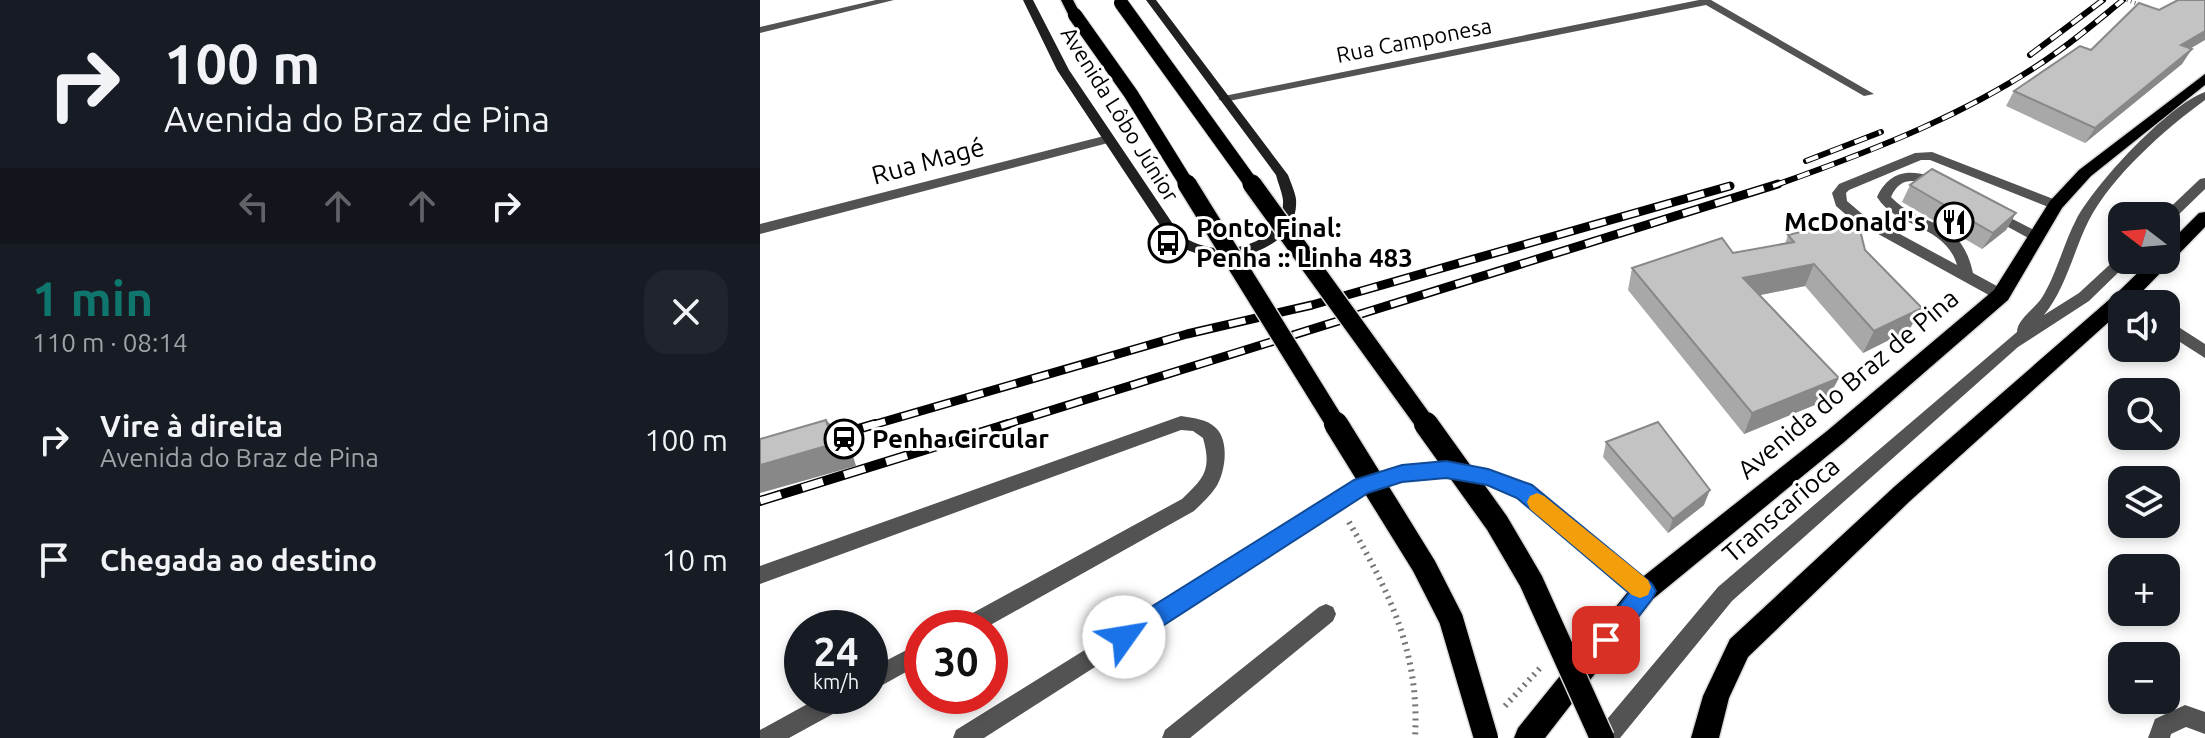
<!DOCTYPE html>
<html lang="pt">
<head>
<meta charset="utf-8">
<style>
  body { margin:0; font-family:Ubuntu,sans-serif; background:#20242c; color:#f1f3f6; height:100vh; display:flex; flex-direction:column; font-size:30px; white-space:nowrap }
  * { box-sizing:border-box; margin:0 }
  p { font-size:26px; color:#9ea1a6 }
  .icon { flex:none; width:44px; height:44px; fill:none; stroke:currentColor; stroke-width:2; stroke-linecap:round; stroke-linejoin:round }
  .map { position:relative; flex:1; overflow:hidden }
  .details { display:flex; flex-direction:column; background:#171b24; width:760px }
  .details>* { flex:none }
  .hud { background:#171b24; color:#f1f3f6; overflow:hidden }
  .needle { width:52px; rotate:286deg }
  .buttons { position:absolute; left:1348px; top:202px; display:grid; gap:16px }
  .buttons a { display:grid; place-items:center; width:72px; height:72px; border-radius:16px; background:#171b24; box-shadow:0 4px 12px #0003; font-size:40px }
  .speed { position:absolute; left:24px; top:610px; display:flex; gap:16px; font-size:40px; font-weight:700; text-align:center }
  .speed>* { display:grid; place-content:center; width:104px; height:104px; border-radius:50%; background:#171b24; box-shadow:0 4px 12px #0003; line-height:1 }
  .speed small { font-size:20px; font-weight:400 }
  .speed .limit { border:12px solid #d22; background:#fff; color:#111 }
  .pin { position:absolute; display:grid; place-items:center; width:68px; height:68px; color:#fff; margin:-34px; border-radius:16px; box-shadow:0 4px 12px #0006 }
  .me { position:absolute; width:88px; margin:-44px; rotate:58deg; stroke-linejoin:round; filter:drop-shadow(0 0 6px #0008) }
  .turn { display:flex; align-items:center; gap:28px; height:168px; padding:0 32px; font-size:36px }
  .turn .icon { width:104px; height:104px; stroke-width:2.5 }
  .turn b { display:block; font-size:56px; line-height:68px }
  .lanes { display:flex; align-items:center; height:76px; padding:0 32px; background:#0003; justify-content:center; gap:40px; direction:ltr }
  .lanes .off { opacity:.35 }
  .round { display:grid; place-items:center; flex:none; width:84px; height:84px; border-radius:24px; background:#20242c }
  .summary { display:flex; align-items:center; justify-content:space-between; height:136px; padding:0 32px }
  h1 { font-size:48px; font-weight:600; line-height:60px; color:#0f766e }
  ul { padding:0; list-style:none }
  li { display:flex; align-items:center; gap:24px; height:120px; padding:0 32px }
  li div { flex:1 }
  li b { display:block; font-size:30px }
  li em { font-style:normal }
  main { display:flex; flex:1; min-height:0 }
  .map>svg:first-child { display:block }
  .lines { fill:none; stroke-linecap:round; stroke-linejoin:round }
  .primary-casing { stroke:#dbdbdb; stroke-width:3 }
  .path-far1 { stroke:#757575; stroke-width:4; stroke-dasharray:1 3; stroke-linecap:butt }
  .path { stroke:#757575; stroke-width:6; stroke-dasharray:2 5; stroke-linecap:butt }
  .lane { fill:#535353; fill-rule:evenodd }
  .street { fill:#535353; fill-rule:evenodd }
  .secondary { fill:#202020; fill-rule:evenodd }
  .primary { fill:#000; fill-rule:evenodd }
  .rail-far2-casing { stroke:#000; stroke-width:6 }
  .rail-far1-casing { stroke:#000; stroke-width:9 }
  .rail-casing { stroke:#000; stroke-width:10 }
  .rail-far2 { stroke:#fff; stroke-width:4; stroke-dasharray:13; stroke-linecap:butt }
  .rail-far1 { stroke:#fff; stroke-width:6; stroke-dasharray:17; stroke-linecap:butt }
  .rail { stroke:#fff; stroke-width:7; stroke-dasharray:22; stroke-linecap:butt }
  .primary-bridge-far2-casing { stroke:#dbdbdb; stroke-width:16; stroke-linecap:butt }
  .primary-bridge-far1-casing { stroke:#dbdbdb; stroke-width:22; stroke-linecap:butt }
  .primary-bridge-casing { stroke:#dbdbdb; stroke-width:27; stroke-linecap:butt }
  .primary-bridge-far2 { stroke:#000; stroke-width:14 }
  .primary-bridge-far1 { stroke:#000; stroke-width:19 }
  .primary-bridge { stroke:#000; stroke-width:24 }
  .wall { fill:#a8a8a8 }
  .shaded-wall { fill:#888 }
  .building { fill:#c3c3c3; stroke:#888; stroke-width:2 }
  .route { fill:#1a73e8; stroke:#114b97; stroke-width:2 }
  .slow { fill:#f59e0b }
  .labels { text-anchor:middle; stroke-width:6; stroke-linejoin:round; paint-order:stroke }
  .far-street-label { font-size:22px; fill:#000; stroke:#fff }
  .street-label { font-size:26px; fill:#000; stroke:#fff }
  .poi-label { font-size:26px; font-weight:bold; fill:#000; stroke:#fff; text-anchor:start }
</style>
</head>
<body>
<main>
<section class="details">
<div class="hud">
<div class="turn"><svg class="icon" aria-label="right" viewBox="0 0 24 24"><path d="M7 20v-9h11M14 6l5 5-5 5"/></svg><div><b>100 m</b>Avenida do Braz de Pina</div></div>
<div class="lanes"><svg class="icon off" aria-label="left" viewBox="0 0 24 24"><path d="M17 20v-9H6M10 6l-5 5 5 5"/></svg><svg class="icon off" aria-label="ahead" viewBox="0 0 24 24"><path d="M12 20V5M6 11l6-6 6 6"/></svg><svg class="icon off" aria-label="ahead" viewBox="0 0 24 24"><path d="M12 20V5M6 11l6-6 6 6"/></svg><svg class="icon" aria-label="right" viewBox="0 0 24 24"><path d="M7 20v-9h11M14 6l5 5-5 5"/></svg></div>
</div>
<div class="summary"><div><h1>1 min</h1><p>110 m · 08:14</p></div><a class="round"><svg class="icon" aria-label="close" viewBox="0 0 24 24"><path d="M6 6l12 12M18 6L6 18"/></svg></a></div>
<ul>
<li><svg class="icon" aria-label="right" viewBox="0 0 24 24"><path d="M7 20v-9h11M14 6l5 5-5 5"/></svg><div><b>Vire à direita</b><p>Avenida do Braz de Pina</p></div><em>100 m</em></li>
<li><svg class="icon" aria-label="arrive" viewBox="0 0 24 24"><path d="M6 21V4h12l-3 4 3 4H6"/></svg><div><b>Chegada ao destino</b></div><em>10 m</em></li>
</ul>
</section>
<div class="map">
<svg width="1445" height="738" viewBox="0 0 1445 738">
  <rect width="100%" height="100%" fill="#fff"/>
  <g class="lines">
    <defs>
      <path id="primary" d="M301,0H313L321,15L320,18H310Z
        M1445,74V85L1331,176L1302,208L1248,300L1083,443L893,599L785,738H754L758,728L875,583L1067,431L1234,290L1290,201L1319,170Z
        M1445,212V227L1372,302L1362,304V310L1150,501L988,657L969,698L959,738H931L943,696L970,639L1134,487L1358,292L1391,260H1406V246L1439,213Z"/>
    </defs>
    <use href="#primary" class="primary-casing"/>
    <path class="path-far1" d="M1367,0L1381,5"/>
    <path class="path" d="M589,522C630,594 660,653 655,738
      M745,706L781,667"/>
    <path class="lane" d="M1445,92V100C1405,129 1352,176 1329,220C1313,252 1306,288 1284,315L1319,293L1358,257L1362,255V260H1370L1368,263L1329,301L1258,347L972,601L860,738H835L838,730L958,587L1257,332C1257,320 1273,310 1281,299C1296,276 1303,245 1316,220C1335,184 1407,106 1445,92Z
      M1172,152L1301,202L1303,205L1296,209L1291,208L1170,160H1161L1089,190L1086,193L1087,201L1101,213L1197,265C1185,224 1137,229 1117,197C1132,165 1158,170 1186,182L1188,185L1181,189C1161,182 1142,172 1131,197C1162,230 1200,214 1213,273L1246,291L1248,295L1246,299H1236L1091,219L1076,206L1072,193L1079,184L1155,153Z
      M1445,178V189L1411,222L1406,223V216H1401L1440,179Z
      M1233,209L1282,234L1284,237L1282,240H1272L1228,216V210Z
      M421,416C433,418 447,419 456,428C470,442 465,473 456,487C450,496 442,503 434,511L225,628H195L198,621L422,499C444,478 452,470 443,438L433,431L421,430L0,584V566Z
      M566,604L573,607L576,614L573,621L430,738H402L405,730L559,607Z
      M162,642V663L110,692V669Z
      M62,696H94L91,704L29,738H0V730Z
      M1425,705L1445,712V734L1426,727L1411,734L1410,738H1388L1395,719Z"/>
    <path class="street" d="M116,0H134L0,33V27Z
      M939,0H951L1114,94L1104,96L946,5L464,102L458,99L464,96Z
      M348,135L352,136V142L0,234V224Z
      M1406,319L1445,344V358L1406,333Z
      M686,462L728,469L770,487L891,584L894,591L891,598L884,600L877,598L758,497L726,484L686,476L642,480L607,493L224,738H193L196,730L595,482L642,466Z"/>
    <path class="secondary" d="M263,0H273L309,70L421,236C432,242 443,247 456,248C486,251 525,235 523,200C522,192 518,183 516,175L386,0H396L528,175C531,183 535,192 536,199C539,240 493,259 459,258C442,257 426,250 411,242L297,70Z"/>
    <use href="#primary" class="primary"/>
    <defs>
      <path id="rail-far2" d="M1270,55L1343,0
        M1046,161L1121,132
        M1013,186C1112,151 1215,112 1300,50C1322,34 1342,17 1363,0"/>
      <path id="rail-far1" d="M109,426L427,334L552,305L970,186
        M241,426L1018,184"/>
      <path id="rail" d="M61,440L115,424
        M0,501L248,424"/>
    </defs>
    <use href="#rail-far2" class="rail-far2-casing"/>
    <use href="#rail-far1" class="rail-far1-casing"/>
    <use href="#rail" class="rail-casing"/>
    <use href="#rail-far2" class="rail-far2"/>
    <use href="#rail-far1" class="rail-far1"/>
    <use href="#rail" class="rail"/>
    <defs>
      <path id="primary-bridge-far2" d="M361,3L493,186
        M315,15L371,94L428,186"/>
      <path id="primary-bridge-far1" d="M427,184L577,426
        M492,184L667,426"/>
      <path id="primary-bridge" d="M576,424L664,566L691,619L726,738
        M666,424L737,523L771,581L842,738"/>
    </defs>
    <use href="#primary-bridge-far2" class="primary-bridge-far2-casing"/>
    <use href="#primary-bridge-far1" class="primary-bridge-far1-casing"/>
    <use href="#primary-bridge" class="primary-bridge-casing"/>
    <use href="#primary-bridge-far2" class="primary-bridge-far2"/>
    <use href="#primary-bridge-far1" class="primary-bridge-far1"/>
    <use href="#primary-bridge" class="primary-bridge"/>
  </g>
  <path class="wall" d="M1399,10L1430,49L1422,64L1325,143L1246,106L1254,91L1331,50Z
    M1150,185L1256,213L1246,230L1222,249L1142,202Z
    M1028,235L1105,250L1149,330L1103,353L1045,286L1000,295L1067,400L984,434L868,290L872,268L1025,244Z
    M846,442L944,505L908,533L843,457Z"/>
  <path class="shaded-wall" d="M1445,31V40L1411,60L1421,45Z
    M1432,49L1422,64L1325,143L1335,128Z
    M1256,213L1246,230L1222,249L1233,233Z
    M1054,264L1045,286L976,300L983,278Z
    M1162,308L1149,330L1103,353L1114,331Z
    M1079,378L1067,400L984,434L992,413Z
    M66,420L89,442L96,466L0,493V465Z
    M950,490L944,505L908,533L913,519Z"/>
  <path class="building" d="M1418,0H1445V31L1421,45L1432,49L1335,128L1254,91L1320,46L1331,50L1379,3L1399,10Z
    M1172,169L1256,213L1233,233L1150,185Z
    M1077,223L1087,233L1100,230L1105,250L1162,308L1114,331L1054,264L983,278L1079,378L992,413L872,268L962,238L973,253L1034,242L1028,235Z
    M66,420L73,444L0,465V439Z
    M898,422L950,490L913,519L846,442Z"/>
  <path class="route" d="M686,461L728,469L772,485L892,584L896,591L892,599L854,648L846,652L837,648L834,640L869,593L757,498L727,485L686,478L642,482L608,493L373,645L364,648L356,645L353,637L356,629L594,480L642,465Z"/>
  <path class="slow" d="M777,493L784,496L888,580L891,587L888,595L880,598L872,595L770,509L767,502L770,496Z"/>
  <defs>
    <symbol id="restaurant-ring" viewBox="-11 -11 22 22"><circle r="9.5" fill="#fff" stroke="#000" stroke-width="1.5"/><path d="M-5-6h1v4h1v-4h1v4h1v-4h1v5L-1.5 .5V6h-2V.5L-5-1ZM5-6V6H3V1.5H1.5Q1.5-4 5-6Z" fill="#000"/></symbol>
    <symbol id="bus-ring" viewBox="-11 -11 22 22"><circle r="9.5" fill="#fff" stroke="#000" stroke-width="1.5"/><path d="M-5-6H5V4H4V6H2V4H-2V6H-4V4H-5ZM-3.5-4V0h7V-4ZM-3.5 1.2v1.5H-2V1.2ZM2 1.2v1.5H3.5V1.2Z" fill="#000"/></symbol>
    <symbol id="station-ring" viewBox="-11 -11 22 22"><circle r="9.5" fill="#fff" stroke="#000" stroke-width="1.5"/><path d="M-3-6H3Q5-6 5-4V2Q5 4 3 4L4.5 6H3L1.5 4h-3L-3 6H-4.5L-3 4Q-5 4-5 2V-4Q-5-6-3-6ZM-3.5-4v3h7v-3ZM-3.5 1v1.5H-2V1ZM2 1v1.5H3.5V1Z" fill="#000"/></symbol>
  </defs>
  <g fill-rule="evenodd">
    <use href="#restaurant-ring" x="1172" y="200" width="44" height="44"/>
    <use href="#bus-ring" x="386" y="221" width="44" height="44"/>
    <use href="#station-ring" x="62" y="417" width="44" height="44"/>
  </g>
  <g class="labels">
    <g class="far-street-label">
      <text transform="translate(654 40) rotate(-11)" y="8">Rua Camponesa</text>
      <text transform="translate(360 114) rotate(58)" y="8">Avenida Lôbo Júnior</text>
    </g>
    <g class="street-label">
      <text transform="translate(168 161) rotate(-15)" y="9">Rua Magé</text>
      <text transform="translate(1088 384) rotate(-40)" y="9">Avenida do Braz de Pina</text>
      <text transform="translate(1021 510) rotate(-41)" y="9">Transcarioca</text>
    </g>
    <g class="poi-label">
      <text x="1166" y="231" text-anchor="end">McDonald's</text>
      <text x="436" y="237">Ponto Final:<tspan x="436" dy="30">Penha :: Linha 483</tspan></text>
      <text x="112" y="448">Penha Circular</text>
    </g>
  </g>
</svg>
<div class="buttons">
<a><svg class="needle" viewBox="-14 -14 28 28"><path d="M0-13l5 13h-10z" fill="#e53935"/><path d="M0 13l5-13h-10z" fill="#9ea1a6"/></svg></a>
<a><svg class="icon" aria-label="sound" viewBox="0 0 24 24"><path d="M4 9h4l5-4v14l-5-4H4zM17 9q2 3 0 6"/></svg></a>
<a><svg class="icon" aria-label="search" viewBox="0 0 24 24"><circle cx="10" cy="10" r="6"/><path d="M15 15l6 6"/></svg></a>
<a><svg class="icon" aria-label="layers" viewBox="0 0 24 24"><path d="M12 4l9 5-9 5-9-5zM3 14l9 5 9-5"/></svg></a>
<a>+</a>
<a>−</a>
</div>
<div class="speed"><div>24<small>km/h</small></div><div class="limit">30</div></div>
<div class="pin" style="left:846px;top:640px;background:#d93025"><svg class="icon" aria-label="arrive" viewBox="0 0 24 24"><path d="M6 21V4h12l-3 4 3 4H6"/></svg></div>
<svg class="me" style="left:364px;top:637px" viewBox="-20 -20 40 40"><circle r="19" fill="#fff"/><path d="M0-13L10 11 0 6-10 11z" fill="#1a73e8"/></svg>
</div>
</main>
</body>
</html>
